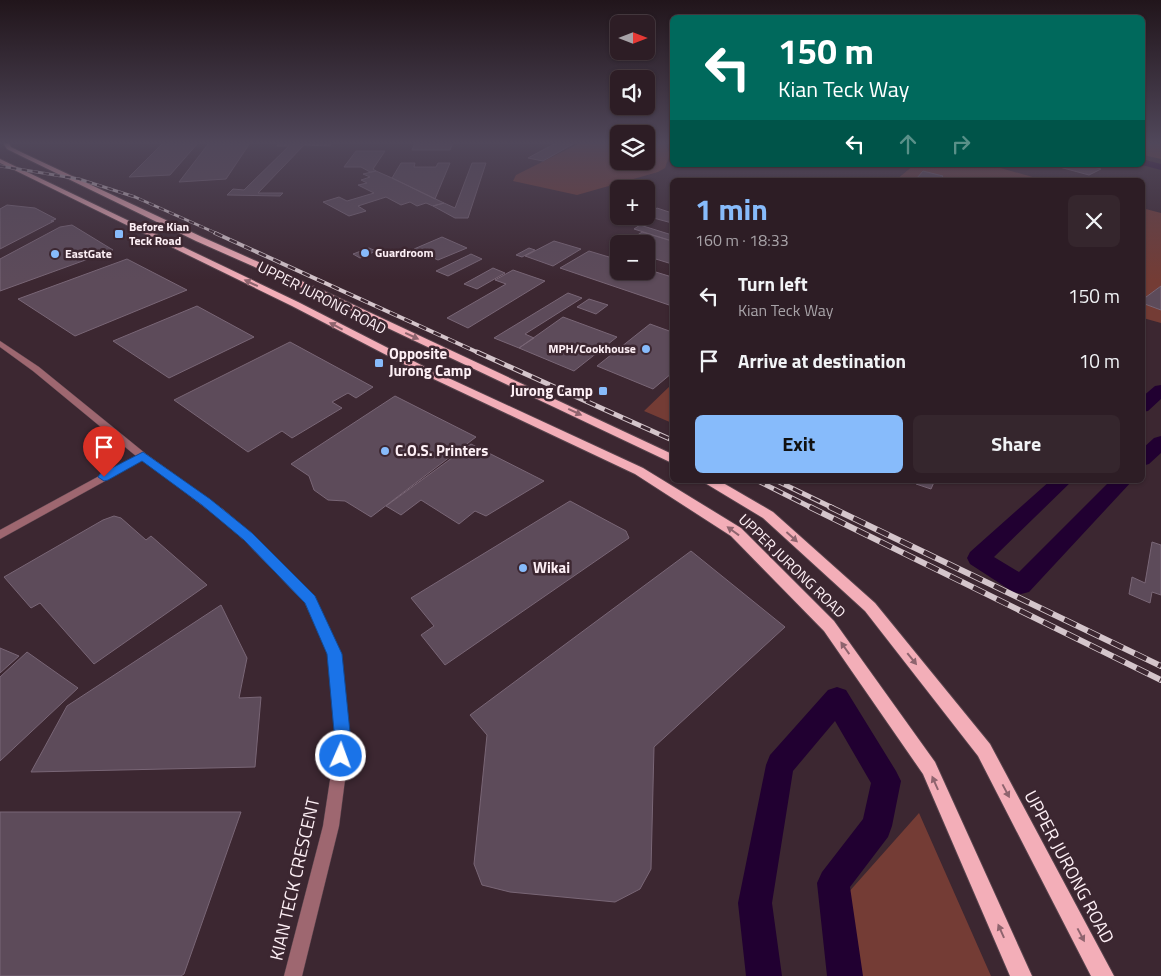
<!DOCTYPE html>
<html lang="en">
<head>
<meta charset="utf-8">
<style>
  body { margin:0; font-family:"Titillium Web",sans-serif; background:#35262d; color:#f1f3f6; height:100vh; display:flex; flex-direction:column; font-size:19px; white-space:nowrap }
  * { box-sizing:border-box; margin:0 }
  p { font-size:16px; color:#a7a2a7 }
  .icon { flex:none; width:28px; height:28px; fill:none; stroke:currentColor; stroke-width:2; stroke-linecap:round; stroke-linejoin:round }
  .map { position:relative; flex:1; overflow:hidden }
  .details { position:absolute; left:670px; top:178px; width:475px; height:305px; display:flex; flex-direction:column; background:#2d1d25; border-radius:8px; box-shadow:0 1px 4px #0004,0 0 0 1px #483b42 }
  .details>* { flex:none }
  .top-card { position:absolute; left:670px; top:15px; width:475px; height:152px; border-radius:8px; box-shadow:0 1px 4px #0004,0 0 0 1px #483b42; background:#00695c; color:#fff; overflow:hidden }
  .needle { width:32px; rotate:90deg }
  .buttons { position:absolute; left:610px; top:15px; display:grid; gap:10px }
  .buttons a { display:grid; place-items:center; width:45px; height:45px; border-radius:8px; background:#2d1d25; box-shadow:0 1px 4px #0004,0 0 0 1px #483b42; font-size:25px }
  .pin { position:absolute; display:grid; place-items:center; width:42px; height:42px; color:#fff; margin:-51px -21px; border-radius:50% 50% 50% 0; rotate:-45deg; box-shadow:0 0 5px #0007 }
  .pin .icon { rotate:45deg }
  .me { position:absolute; width:55px; margin:-28px; rotate:2deg; stroke-linejoin:round; filter:drop-shadow(0 0 4px #0008) }
  .turn { display:flex; align-items:center; gap:18px; height:105px; padding:0 25px; font-size:22px }
  .turn .icon { width:65px; height:65px; stroke-width:2.5 }
  .turn b { display:block; font-size:35px; line-height:42px }
  .lanes { display:flex; align-items:center; height:48px; padding:0 25px; background:#0003; justify-content:center; gap:25px; direction:ltr }
  .lanes .off { opacity:.35 }
  .round { display:grid; place-items:center; flex:none; width:52px; height:52px; border-radius:8px; background:#35262d }
  .summary { display:flex; align-items:center; justify-content:space-between; height:85px; padding:0 25px }
  h1 { font-size:30px; font-weight:700; line-height:38px; color:#87bbfb }
  .action { display:flex; gap:10px; margin-top:auto; padding:10px 25px }
  .action a { flex:1; height:58px; border-radius:8px; background:#87bbfb; color:#111; font-size:20px; font-weight:700; line-height:58px; text-align:center }
  .action a+a { background:#35262d; color:#f1f3f6 }
  ul { padding:0; list-style:none }
  li { display:flex; align-items:center; gap:15px; height:65px; padding:0 25px }
  li div { flex:1 }
  li b { display:block; font-size:19px }
  li em { font-style:normal }
  .map>svg:first-child { display:block }
  .green { fill:#743c35 }
  .lines { fill:none; stroke-linecap:round; stroke-linejoin:round }
  .canal { fill:#210031; fill-rule:evenodd }
  .building { fill:#5d4b5a; stroke:#796676 }
  .minor-casing { stroke:#57434c; stroke-width:1 }
  .primary-casing { stroke:#57434c; stroke-width:2 }
  .minor { fill:#9e6770; fill-rule:evenodd }
  .primary { fill:#f3aeb8; fill-rule:evenodd }
  .rail-far3-casing { stroke:#d4c5cb; stroke-width:3 }
  .rail-far2-casing { stroke:#d4c5cb; stroke-width:4 }
  .rail-far1-casing { stroke:#d4c5cb; stroke-width:5 }
  .rail-casing { stroke:#d4c5cb; stroke-width:6 }
  .rail-far3 { stroke:#3c2731; stroke-width:2; stroke-dasharray:5.5; stroke-linecap:butt }
  .rail-far2 { stroke:#3c2731; stroke-width:2.5; stroke-dasharray:8; stroke-linecap:butt }
  .rail-far1 { stroke:#3c2731; stroke-width:3; stroke-dasharray:10; stroke-linecap:butt }
  .rail { stroke:#3c2731; stroke-width:4.5; stroke-dasharray:13; stroke-linecap:butt }
  .oneway { fill:#8e646e }
  .route { fill:#1a73e8; stroke:#114b97 }
  .poi-dot { fill:#87bbfb; stroke:#3c2731; stroke-width:2 }
  .labels { text-anchor:middle; stroke-width:5; stroke-linejoin:round; paint-order:stroke }
  .far-poi-label { font-size:12px; font-weight:bold; fill:#fdeff5; stroke:#3c2731; text-anchor:start }
  .street-label { font-size:15px; fill:#fdeff5; stroke:#3c2731 }
  .poi-label { font-size:15px; font-weight:bold; fill:#fdeff5; stroke:#3c2731; text-anchor:start }
  .near-street-label { font-size:18px; fill:#fdeff5; stroke:#3c2731 }
</style>
</head>
<body>
<div class="map">
<svg width="1161" height="976" viewBox="0 0 1161 976">
  <rect width="100%" height="100%" fill="#3c2731"/>
  <path class="green" d="M580,143H619V161H646V143H665L670,154L665,168L658,172L577,195L513,181L516,175Z
    M1143,143H1161V159L1143,155Z
    M914,165H990L1043,180H896Z
    M1142,208L1161,213V286L1142,300Z
    M1143,303L1161,310V323L1143,318Z
    M672,384V423L644,411Z
    M919,813L991,976H861L847,894Z"/>
  <g class="lines">
    <path class="canal" d="M1142,159L1161,164V170L1142,165Z
      M1161,385V399L1148,411L1142,412V397L1155,386Z
      M1161,436V453L1149,464L1142,466V449L1154,438Z
      M1051,480H1073L994,557L1019,572L1111,480H1133L1029,592L1021,594L1013,592L970,564L967,558L970,552Z
      M837,687L846,690L896,771L901,781L892,826L888,837L850,887L863,976H827L817,883L822,872L863,819L871,783L835,721L793,771L772,903L782,976H746L738,903L766,765L770,755L828,690Z"/>
  </g>
  <path class="building" d="M163,143H198L170,175L129,177Z
    M209,143H250L226,179L179,182Z
    M279,143H332L330,146L304,145L258,193H283L280,196L227,195L233,189L244,190L289,146H277Z
    M415,143H453L450,150H412Z
    M556,143L573,144L543,161L528,158Z
    M356,151H385L373,169L376,171L370,172L361,167H344Z
    M401,163H415L414,167H436L438,163H450L435,199L392,178Z
    M472,163H486L468,218H455L433,206L444,203L455,208Z
    M1052,165H1086L1101,169L1089,175Z
    M376,171L392,178L444,203L433,206L426,203L417,206L410,202L401,205L386,197L358,206L366,211L349,216L323,202L339,197L347,201L374,193L358,185L367,183L361,180L370,177L363,174Z
    M923,171L943,176L939,180L917,178Z
    M7,205L35,208L56,219L51,221H54L0,249V209Z
    M657,208L672,213V223L646,216Z
    M72,225L113,250L0,291V259L60,227Z
    M640,225L672,235V241L634,229Z
    M642,232L672,241V264L646,256V244H624Z
    M442,237L467,248L438,260L414,249Z
    M554,241L581,249L553,266L525,256Z
    M369,248L376,251L360,258L353,254Z
    M529,248L535,250L522,257L516,255Z
    M589,251L619,260V271H646V269L672,277V306L560,268Z
    M471,254L482,259L448,276L436,271Z
    M127,259L187,290L75,336L18,299Z
    M493,268L505,273L477,289L464,284Z
    M513,270L545,281L468,328L447,318L506,284L495,280Z
    M1161,286V310L1142,303V300Z
    M568,293L582,298L525,334L534,338L519,348L494,338Z
    M589,299L608,305L596,314L577,307Z
    M197,306L254,337L169,378L113,341Z
    M563,317L617,337L574,371L519,348Z
    M650,324L672,332V373L653,389L597,366Z
    M290,342L373,387L356,398L348,393L332,402L342,408L292,438L282,431L248,452L174,400Z
    M395,396L476,437L371,517L345,501L328,500L314,490L309,476L291,464Z
    M471,444L544,481L486,516L475,511L459,524L421,500L401,515L386,506Z
    M917,480H935L931,489L916,484Z
    M570,501L626,531L629,538L445,665L421,635L434,626L411,598Z
    M114,516L121,518L146,540L151,536L207,585L94,664L40,603L31,608L4,577L103,520Z
    M1152,542L1161,545V595L1152,592L1150,603L1129,594L1132,577L1145,583Z
    M691,551L785,627L654,747L651,869L640,889L615,902L510,892L482,885L474,864L487,735L470,715Z
    M221,605L247,658L239,698L261,697L255,767L31,772L67,706Z
    M0,648L19,656L0,673Z
    M27,652L78,688L0,761V677Z
    M0,812H241L184,974L181,976H0Z"/>
  <g class="lines">
    <defs>
      <path id="minor" d="M0,341L39,367L146,454L224,510L252,534L316,600L340,654L350,741L339,826L302,976H284L323,826L336,741L328,654L305,603L244,540L216,516L143,460L0,539V530L136,456L33,371L0,347Z"/>
      <path id="primary" d="M3,143H9L11,147L23,153L202,237L324,291L672,454V463L318,295L196,241L19,155L7,149Z
        M0,159L298,302L431,370L643,468L741,528L834,621L935,762L1032,976H1010L923,774L824,631L731,536L635,474L423,374L292,306L0,163Z
        M703,480H718L773,512L875,603L990,744L1114,976H1091L978,756L865,611L763,518L705,483Z"/>
    </defs>
    <use href="#minor" class="minor-casing"/>
    <use href="#primary" class="primary-casing"/>
    <use href="#minor" class="minor"/>
    <use href="#primary" class="primary"/>
    <defs>
      <path id="rail-far3" d="M0,166L79,179L135,197L218,234"/>
      <path id="rail-far2" d="M215,233L479,353"/>
      <path id="rail-far1" d="M477,352L672,440
        M756,480L812,508
        M775,480L833,508"/>
      <path id="rail" d="M810,507L1161,680
        M830,507L1161,666"/>
    </defs>
    <use href="#rail-far3" class="rail-far3-casing"/>
    <use href="#rail-far2" class="rail-far2-casing"/>
    <use href="#rail-far1" class="rail-far1-casing"/>
    <use href="#rail" class="rail-casing"/>
    <use href="#rail-far3" class="rail-far3"/>
    <use href="#rail-far2" class="rail-far2"/>
    <use href="#rail-far1" class="rail-far1"/>
    <use href="#rail" class="rail"/>
  </g>
  <defs><path id="oneway-solid" d="M-6-.8H1V-3.2L6.5 0L1 3.2V.8H-6Z" transform="scale(1.25)"/></defs>
  <g class="oneway">
    <use href="#oneway-solid" transform="translate(251 283) rotate(-155)"/>
    <use href="#oneway-solid" transform="translate(336 326) rotate(-152)"/>
    <use href="#oneway-solid" transform="translate(412 336) rotate(25)"/>
    <use href="#oneway-solid" transform="translate(575 412) rotate(25)"/>
    <use href="#oneway-solid" transform="translate(733 531) rotate(-144)"/>
    <use href="#oneway-solid" transform="translate(792 537) rotate(42)"/>
    <use href="#oneway-solid" transform="translate(845 648) rotate(-125)"/>
    <use href="#oneway-solid" transform="translate(912 659) rotate(51)"/>
    <use href="#oneway-solid" transform="translate(935 783) rotate(-114)"/>
    <use href="#oneway-solid" transform="translate(1006 791) rotate(62)"/>
    <use href="#oneway-solid" transform="translate(1001 931) rotate(-114)"/>
    <use href="#oneway-solid" transform="translate(1081 935) rotate(62)"/>
  </g>
  <linearGradient id="sky" x2="0" y2="1"><stop stop-color="#21151b"/><stop offset="0.51" stop-color="#50475a"/><stop offset="1" stop-color="#50475a" stop-opacity="0"/></linearGradient>
  <rect width="1161" height="280" fill="url(#sky)"/>
  <path class="route" d="M143,452L210,499L252,533L315,596L342,654L351,742L346,761L341,764L335,761L333,756L335,742L327,654L305,603L244,540L202,505L142,461L108,480L104,481L98,477L100,474Z"/>
  <g class="poi-dot">
    <rect x="114" y="229" width="10" height="10" rx="2.5"/>
    <circle cx="365" cy="253" r="5"/>
    <circle cx="55" cy="254" r="5"/>
    <circle cx="646" cy="349" r="5"/>
    <rect x="374" y="358" width="10" height="10" rx="2.5"/>
    <rect x="598" y="386" width="10" height="10" rx="2.5"/>
    <circle cx="385" cy="451" r="5"/>
    <circle cx="523" cy="568" r="5"/>
  </g>
  <g class="labels">
    <g class="far-poi-label">
      <text x="129" y="231">Before Kian<tspan x="129" dy="14">Teck Road</tspan></text>
      <text x="375" y="257">Guardroom</text>
      <text x="65" y="258">EastGate</text>
      <text x="636" y="353" text-anchor="end">MPH/Cookhouse</text>
    </g>
    <g class="street-label">
      <text transform="translate(322 298) rotate(27)" y="5">UPPER JURONG ROAD</text>
      <text transform="translate(792 566) rotate(44)" y="5">UPPER JURONG ROAD</text>
    </g>
    <g class="poi-label">
      <text x="389" y="359">Opposite<tspan x="389" dy="17">Jurong Camp</tspan></text>
      <text x="593" y="396" text-anchor="end">Jurong Camp</text>
      <text x="395" y="456">C.O.S. Printers</text>
      <text x="533" y="573">Wikai</text>
    </g>
    <g class="near-street-label">
      <text transform="translate(1069 867) rotate(62)" y="6">UPPER JURONG ROAD</text>
      <text transform="translate(295 879) rotate(-77)" y="6">KIAN TECK CRESCENT</text>
    </g>
  </g>
</svg>
<div class="buttons">
<a><svg class="needle" viewBox="-14 -14 28 28"><path d="M0-13l5 13h-10z" fill="#e53935"/><path d="M0 13l5-13h-10z" fill="#a7a2a7"/></svg></a>
<a><svg class="icon" aria-label="sound" viewBox="0 0 24 24"><path d="M4 9h4l5-4v14l-5-4H4zM17 9q2 3 0 6"/></svg></a>
<a><svg class="icon" aria-label="layers" viewBox="0 0 24 24"><path d="M12 4l9 5-9 5-9-5zM3 14l9 5 9-5"/></svg></a>
<a>+</a>
<a>−</a>
</div>
<div class="pin" style="left:104px;top:477px;background:#d93025"><svg class="icon" aria-label="arrive" viewBox="0 0 24 24"><path d="M6 21V4h12l-3 4 3 4H6"/></svg></div>
<svg class="me" style="left:341px;top:756px" viewBox="-20 -20 40 40"><circle r="17" fill="#1a73e8" stroke="#fff" stroke-width="3"/><path d="M0-11L8 9 0 5-8 9z" fill="#fff"/></svg>
<div class="top-card">
<div class="turn"><svg class="icon" aria-label="left" viewBox="0 0 24 24"><path d="M17 20v-9H6M10 6l-5 5 5 5"/></svg><div><b>150 m</b>Kian Teck Way</div></div>
<div class="lanes"><svg class="icon" aria-label="left" viewBox="0 0 24 24"><path d="M17 20v-9H6M10 6l-5 5 5 5"/></svg><svg class="icon off" aria-label="ahead" viewBox="0 0 24 24"><path d="M12 20V5M6 11l6-6 6 6"/></svg><svg class="icon off" aria-label="right" viewBox="0 0 24 24"><path d="M7 20v-9h11M14 6l5 5-5 5"/></svg></div>
</div>
<section class="details">
<div class="summary"><div><h1>1 min</h1><p>160 m · 18:33</p></div><a class="round"><svg class="icon" aria-label="close" viewBox="0 0 24 24"><path d="M6 6l12 12M18 6L6 18"/></svg></a></div>
<ul>
<li><svg class="icon" aria-label="left" viewBox="0 0 24 24"><path d="M17 20v-9H6M10 6l-5 5 5 5"/></svg><div><b>Turn left</b><p>Kian Teck Way</p></div><em>150 m</em></li>
<li><svg class="icon" aria-label="arrive" viewBox="0 0 24 24"><path d="M6 21V4h12l-3 4 3 4H6"/></svg><div><b>Arrive at destination</b></div><em>10 m</em></li>
</ul>
<div class="action"><a>Exit</a><a>Share</a></div>
</section>
</div>
</body>
</html>
